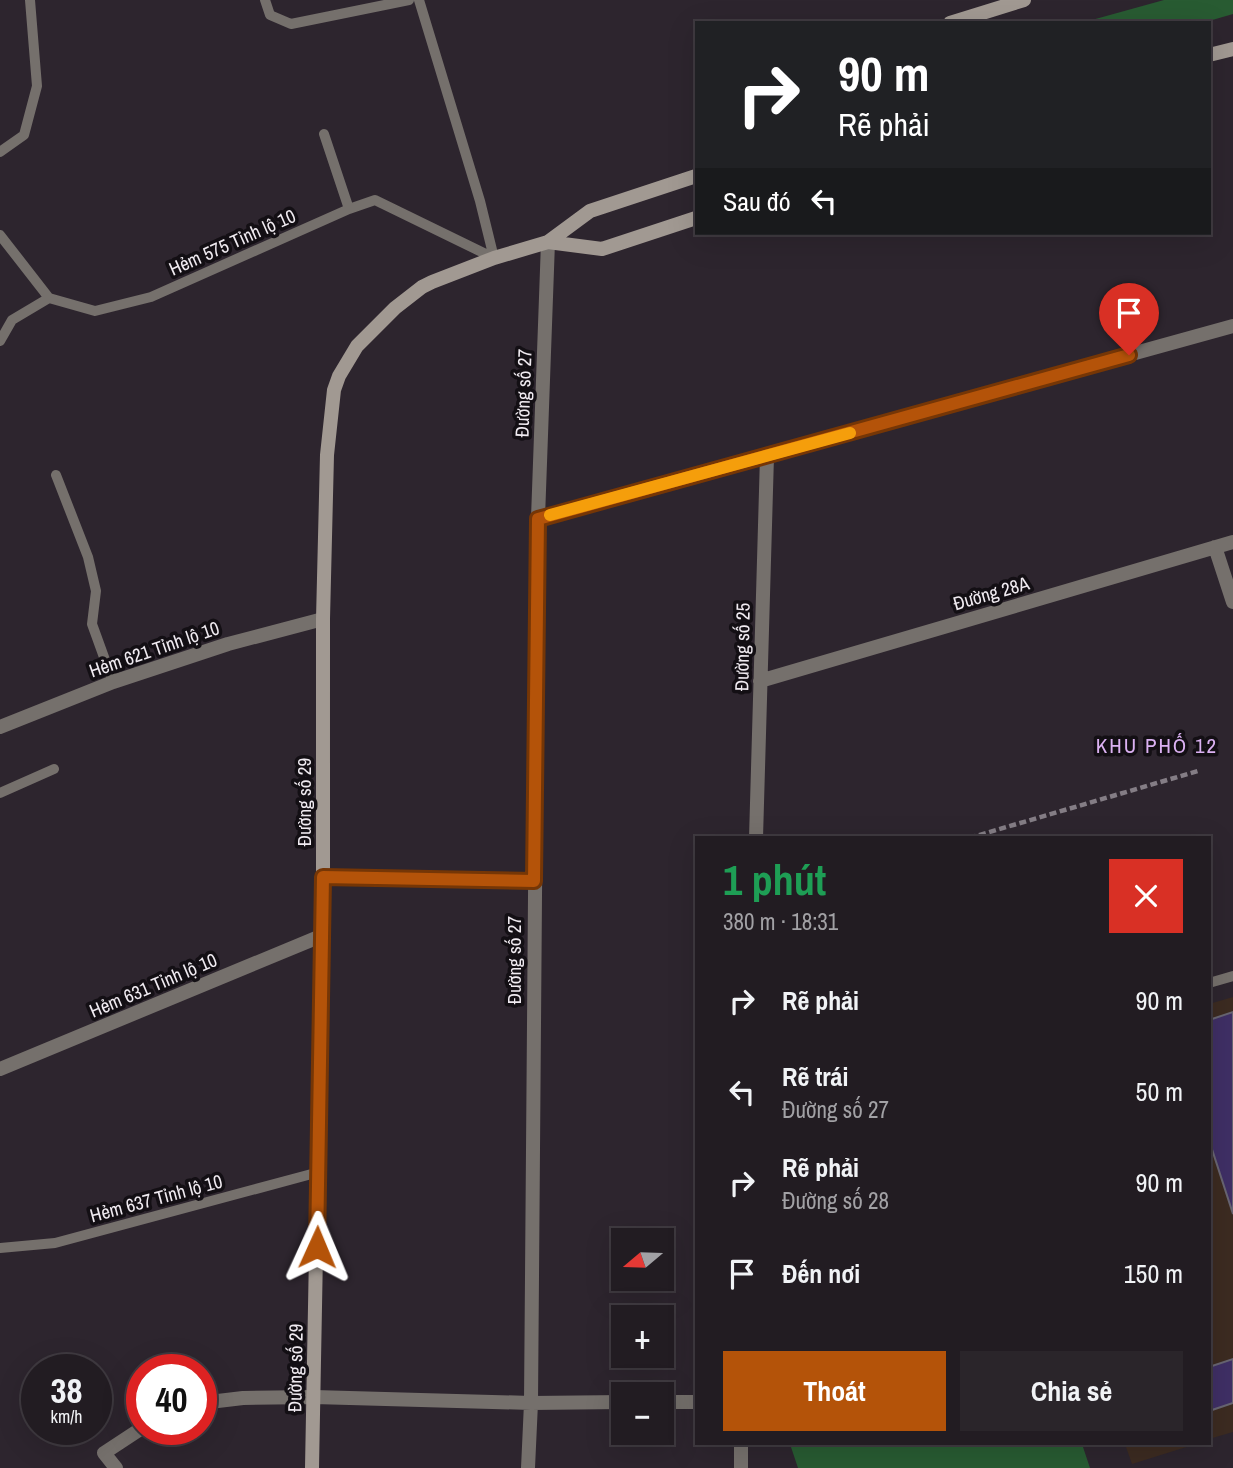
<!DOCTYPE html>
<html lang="vi">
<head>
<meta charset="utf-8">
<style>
  body { margin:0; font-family:"Archivo Narrow",sans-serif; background:#2a252a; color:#f1f3f6; height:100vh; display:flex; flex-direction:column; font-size:26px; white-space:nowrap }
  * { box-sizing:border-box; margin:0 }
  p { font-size:23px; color:#a2a1a5 }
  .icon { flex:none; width:38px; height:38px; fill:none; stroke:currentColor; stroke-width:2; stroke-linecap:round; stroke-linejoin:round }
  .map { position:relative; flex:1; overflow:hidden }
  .side { position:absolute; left:695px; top:836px; width:516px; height:609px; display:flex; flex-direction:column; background:#221c22; border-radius:0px; box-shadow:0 7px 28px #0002,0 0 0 2px #3f3a40 }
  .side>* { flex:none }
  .hud { position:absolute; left:695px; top:21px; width:516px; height:214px; border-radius:0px; box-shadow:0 7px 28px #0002,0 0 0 2px #3f3a40; background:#202124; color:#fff; overflow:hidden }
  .needle { width:46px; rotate:251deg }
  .fabs { position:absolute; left:611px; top:1228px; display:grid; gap:14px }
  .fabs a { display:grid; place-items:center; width:63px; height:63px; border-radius:0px; background:#221c22; box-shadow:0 7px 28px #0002,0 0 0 2px #3f3a40; font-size:35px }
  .speed { position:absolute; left:21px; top:1354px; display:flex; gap:14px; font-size:35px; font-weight:700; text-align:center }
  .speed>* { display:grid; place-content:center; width:91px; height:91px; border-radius:50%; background:#221c22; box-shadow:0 7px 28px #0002,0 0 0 2px #3f3a40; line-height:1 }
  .speed small { font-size:18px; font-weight:400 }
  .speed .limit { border:10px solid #d22; background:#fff; color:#111 }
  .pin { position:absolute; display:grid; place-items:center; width:60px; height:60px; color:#fff; margin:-72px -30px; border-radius:50% 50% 50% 0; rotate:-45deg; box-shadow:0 0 7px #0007 }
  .pin .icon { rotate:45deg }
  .me { position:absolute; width:77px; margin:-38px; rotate:1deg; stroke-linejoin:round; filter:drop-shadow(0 0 5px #0008) }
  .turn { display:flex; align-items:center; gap:24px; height:147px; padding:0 28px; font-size:32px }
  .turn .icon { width:91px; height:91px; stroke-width:2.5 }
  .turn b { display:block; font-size:49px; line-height:60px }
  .then { display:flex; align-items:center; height:66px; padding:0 28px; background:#0003; gap:14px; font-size:26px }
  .round { display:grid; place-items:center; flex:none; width:74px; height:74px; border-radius:0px; background:#2a252a }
  .head { display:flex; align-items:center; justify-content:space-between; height:119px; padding:0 28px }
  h1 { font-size:42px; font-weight:700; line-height:52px; color:#1e9e55 }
  .action { display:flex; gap:14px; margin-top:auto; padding:14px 28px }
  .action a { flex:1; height:80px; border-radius:0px; background:#b45309; color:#fff; font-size:28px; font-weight:700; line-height:80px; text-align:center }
  .action a+a { background:#2a252a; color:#f1f3f6 }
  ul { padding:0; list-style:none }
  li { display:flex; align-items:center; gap:21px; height:91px; padding:0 28px }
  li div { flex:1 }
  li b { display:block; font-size:26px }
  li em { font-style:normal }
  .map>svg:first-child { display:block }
  .education { fill:#3c2b21 }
  .green { fill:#285b32 }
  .building { fill:#3f2f65; stroke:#686572; stroke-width:2 }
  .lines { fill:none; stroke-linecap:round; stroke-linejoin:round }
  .path { stroke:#847d85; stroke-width:4.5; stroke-dasharray:7 3.5; stroke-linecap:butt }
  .lane { stroke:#75706c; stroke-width:10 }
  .street { stroke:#75706c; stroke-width:14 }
  .secondary { stroke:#a19992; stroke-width:14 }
  .route-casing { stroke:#753606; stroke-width:18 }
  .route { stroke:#b45309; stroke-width:12 }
  .slow { stroke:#f59e0b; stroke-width:12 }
  .labels { text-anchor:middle; stroke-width:7; stroke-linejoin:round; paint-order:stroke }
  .street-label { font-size:19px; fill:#f0ebf1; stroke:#130f14 }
  .neighbourhood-label { font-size:21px; letter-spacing:2px; fill:#dbb1f2; stroke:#130f14 }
</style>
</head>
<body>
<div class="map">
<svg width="1233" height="1468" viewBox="0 0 1233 1468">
  <rect width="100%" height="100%" fill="#2d252e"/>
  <path class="education" d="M1233,997V1432L1209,1439V1004Z
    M1125,1444H1196L1132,1464Z"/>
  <path class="green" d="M1164,0H1233V14L1202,23H1081Z
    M790,1444H1082L1090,1468H798Z"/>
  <path class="building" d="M1233,1012V1214L1209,1140V1020Z
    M1233,1359V1403L1209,1411V1367Z"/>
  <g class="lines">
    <path class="path" d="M969,838L1198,771"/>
    <path class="lane" d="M265,0L270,15L291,24L409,0
      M419,0L480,201L494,258
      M324,134L349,209
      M0,152L24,135L37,86L30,0
      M0,235L49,298L95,311L151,297L349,209L375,200L494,258
      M0,341L12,320L49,298
      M56,475L88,557L96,591L92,624L113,682
      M0,793L54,769
      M1209,983L1233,976
      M0,1248L55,1243L319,1172"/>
    <path class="street" d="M538,518L1233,326
      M1215,547L1233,602
      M760,681L1233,542
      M0,727L113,682L228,644L323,619
      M756,838L767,456
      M323,877L534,881
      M0,1069L321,936
      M662,1402H696
      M201,1403L243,1398L314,1397L531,1403L623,1402
      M116,1468L104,1453L142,1428
      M528,1468L531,1403L538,518L548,242
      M741,1468V1444"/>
    <path class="secondary" d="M950,23L1024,0
      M1209,55L1233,49
      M548,242L602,249L696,218
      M312,1468L323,877V619L327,455L334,390L339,376L357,346L395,308L422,287L432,282L494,258L548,242L590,211L696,176"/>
  </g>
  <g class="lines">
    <defs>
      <path id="route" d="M317,1247L323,877L534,881L538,519L1129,355"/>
    </defs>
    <use href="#route" class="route-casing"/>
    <use href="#route" class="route"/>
    <path class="slow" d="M550,515L850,433"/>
  </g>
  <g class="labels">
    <g class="street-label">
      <text transform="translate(232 242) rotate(-24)" y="7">Hẻm 575 Tỉnh lộ 10</text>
      <text transform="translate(523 393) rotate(-88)" y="7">Đường số 27</text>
      <text transform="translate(991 593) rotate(-16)" y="7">Đường 28A</text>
      <text transform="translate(742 647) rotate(-89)" y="7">Đường số 25</text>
      <text transform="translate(154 649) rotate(-19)" y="7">Hẻm 621 Tỉnh lộ 10</text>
      <text transform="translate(304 802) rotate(-90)" y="7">Đường số 29</text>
      <text transform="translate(514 960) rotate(-90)" y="7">Đường số 27</text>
      <text transform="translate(153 985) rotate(-23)" y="7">Hẻm 631 Tỉnh lộ 10</text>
      <text transform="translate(156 1198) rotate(-15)" y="7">Hẻm 637 Tỉnh lộ 10</text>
      <text transform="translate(295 1368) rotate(-89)" y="7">Đường số 29</text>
    </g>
    <g class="neighbourhood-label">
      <text x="1157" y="753">KHU PHỐ 12</text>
    </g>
  </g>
</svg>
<div class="fabs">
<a><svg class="needle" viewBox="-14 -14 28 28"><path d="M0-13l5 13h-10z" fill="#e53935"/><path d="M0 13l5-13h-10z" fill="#a2a1a5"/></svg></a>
<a>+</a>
<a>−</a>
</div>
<div class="speed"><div>38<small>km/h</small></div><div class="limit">40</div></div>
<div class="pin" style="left:1129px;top:355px;background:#d93025"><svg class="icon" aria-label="arrive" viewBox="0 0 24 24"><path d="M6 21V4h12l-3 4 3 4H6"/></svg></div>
<svg class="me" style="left:317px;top:1247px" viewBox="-20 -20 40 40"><path d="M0-17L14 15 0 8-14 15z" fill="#b45309" stroke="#fff" stroke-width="4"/></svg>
<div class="hud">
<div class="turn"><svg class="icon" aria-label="right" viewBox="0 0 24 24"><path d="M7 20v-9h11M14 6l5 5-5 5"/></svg><div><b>90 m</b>Rẽ phải</div></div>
<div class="then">Sau đó<svg class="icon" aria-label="left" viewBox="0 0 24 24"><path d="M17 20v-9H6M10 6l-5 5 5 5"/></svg></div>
</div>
<section class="side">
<div class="head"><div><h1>1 phút</h1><p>380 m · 18:31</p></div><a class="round" style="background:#d93025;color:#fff"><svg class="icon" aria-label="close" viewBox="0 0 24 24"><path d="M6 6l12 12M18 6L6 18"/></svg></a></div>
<ul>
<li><svg class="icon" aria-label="right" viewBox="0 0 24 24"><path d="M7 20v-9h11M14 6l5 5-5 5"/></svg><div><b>Rẽ phải</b></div><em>90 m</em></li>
<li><svg class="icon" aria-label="left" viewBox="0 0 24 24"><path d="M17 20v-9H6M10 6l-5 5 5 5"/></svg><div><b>Rẽ trái</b><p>Đường số 27</p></div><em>50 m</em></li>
<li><svg class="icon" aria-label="right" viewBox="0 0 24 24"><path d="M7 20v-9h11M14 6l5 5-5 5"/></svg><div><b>Rẽ phải</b><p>Đường số 28</p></div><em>90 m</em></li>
<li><svg class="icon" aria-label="arrive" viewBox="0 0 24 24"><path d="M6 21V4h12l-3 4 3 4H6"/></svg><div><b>Đến nơi</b></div><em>150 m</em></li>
</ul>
<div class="action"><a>Thoát</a><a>Chia sẻ</a></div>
</section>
</div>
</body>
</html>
